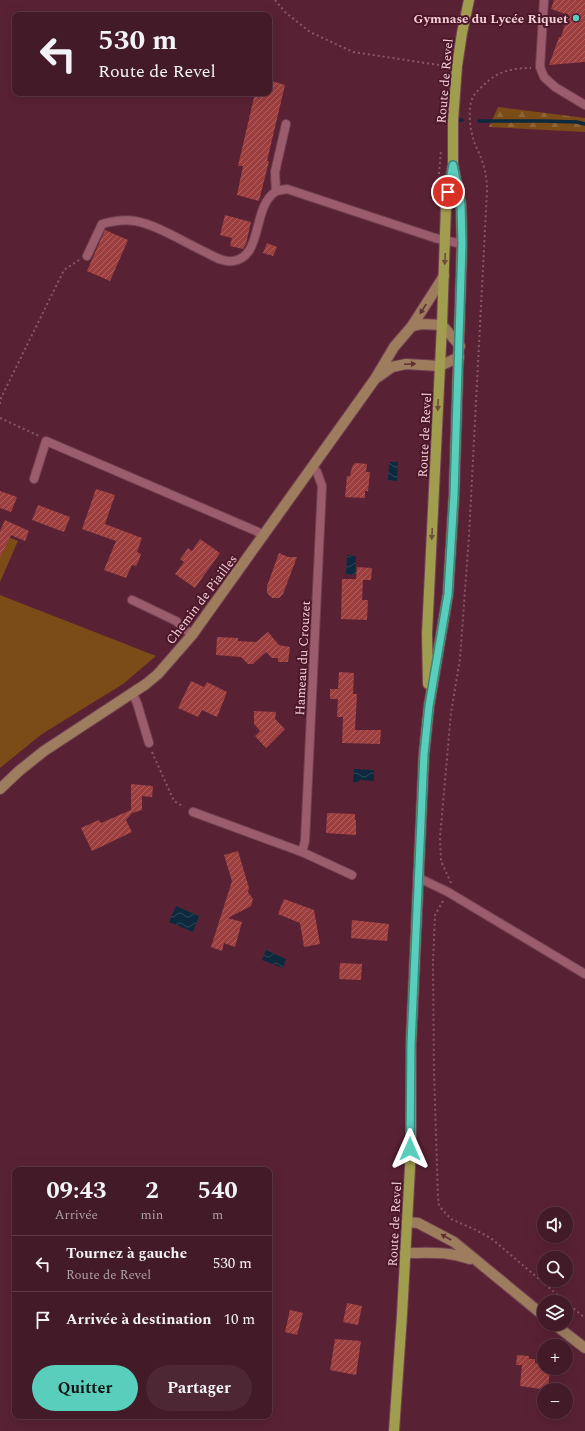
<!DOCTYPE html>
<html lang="fr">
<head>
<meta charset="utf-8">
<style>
  body { margin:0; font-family:Spectral,serif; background:#4d2733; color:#f1f3f6; height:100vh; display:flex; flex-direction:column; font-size:15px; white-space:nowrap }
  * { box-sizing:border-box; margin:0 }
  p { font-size:13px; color:#afa1a7 }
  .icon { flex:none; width:22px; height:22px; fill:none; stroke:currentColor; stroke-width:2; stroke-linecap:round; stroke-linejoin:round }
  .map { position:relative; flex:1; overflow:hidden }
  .panel { position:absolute; left:12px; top:1167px; width:260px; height:252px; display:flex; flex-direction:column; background:#431a27; border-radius:8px; box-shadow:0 4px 16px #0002,0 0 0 1px #5b3844 }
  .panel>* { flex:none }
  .banner { position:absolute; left:12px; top:12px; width:260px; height:84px; border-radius:8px; box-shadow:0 4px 16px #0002,0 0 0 1px #5b3844; background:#431a27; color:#f1f3f6; overflow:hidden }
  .controls { position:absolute; left:537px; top:1207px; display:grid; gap:8px }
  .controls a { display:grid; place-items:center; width:36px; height:36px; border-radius:50%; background:#431a27; box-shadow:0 4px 16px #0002,0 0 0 1px #5b3844; font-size:20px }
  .pin { position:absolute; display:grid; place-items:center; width:34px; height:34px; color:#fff; margin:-17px; border:2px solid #fff; border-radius:50%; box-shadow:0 1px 4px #0007 }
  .me { position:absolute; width:44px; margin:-22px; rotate:0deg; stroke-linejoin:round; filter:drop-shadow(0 0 3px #0008) }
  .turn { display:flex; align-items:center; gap:14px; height:84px; padding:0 20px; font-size:18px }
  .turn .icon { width:52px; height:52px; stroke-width:2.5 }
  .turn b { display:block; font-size:28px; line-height:34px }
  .eta { display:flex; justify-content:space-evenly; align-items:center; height:68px; text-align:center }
  .eta b { font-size:24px; font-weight:700; line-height:28px }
  .cta { display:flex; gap:8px; margin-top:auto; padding:8px 20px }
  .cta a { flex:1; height:46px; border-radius:24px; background:#5acebd; color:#111; font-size:16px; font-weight:700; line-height:46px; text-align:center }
  .cta a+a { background:#4d2733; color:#f1f3f6 }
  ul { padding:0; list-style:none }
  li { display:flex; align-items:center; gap:12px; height:56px; padding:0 20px; border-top:1px solid #5b3844 }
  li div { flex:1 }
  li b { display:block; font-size:15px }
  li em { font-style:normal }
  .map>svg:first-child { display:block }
  .forest { fill:url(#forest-firs) }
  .pitch { fill:#7b4b18 }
  .water { fill:url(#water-waves) }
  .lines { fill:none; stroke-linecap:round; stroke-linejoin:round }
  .stream { stroke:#0c293d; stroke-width:3.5 }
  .building { fill:url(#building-hatch) }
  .lane-casing { stroke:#734253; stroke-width:10 }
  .secondary-casing { stroke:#734253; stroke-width:12 }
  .primary-casing { stroke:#734253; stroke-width:12 }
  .path { stroke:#895867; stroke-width:2; stroke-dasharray:2 3; stroke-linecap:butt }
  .lane { stroke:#9b5d6e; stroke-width:8 }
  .secondary { stroke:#9e7d5f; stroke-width:10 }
  .primary { stroke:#a09d4f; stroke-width:10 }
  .oneway { fill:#6e4d39 }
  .oneway2 { fill:#613037 }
  .route-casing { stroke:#3a867b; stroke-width:10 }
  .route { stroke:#5acebd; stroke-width:7 }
  .poi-dot { fill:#5acebd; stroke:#4d172a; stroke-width:1.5 }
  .labels { text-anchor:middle; stroke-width:4; stroke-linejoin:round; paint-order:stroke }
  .poi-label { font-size:13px; font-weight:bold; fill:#f3cfd7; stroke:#4d172a; text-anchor:end }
  .street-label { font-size:13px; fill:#f3cfd7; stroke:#4d172a }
</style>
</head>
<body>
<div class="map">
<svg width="585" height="1431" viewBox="0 0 585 1431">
  <defs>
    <pattern id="forest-firs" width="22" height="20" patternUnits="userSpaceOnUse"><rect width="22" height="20" fill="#7b4b18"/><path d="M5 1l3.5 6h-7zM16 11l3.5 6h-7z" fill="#8e6439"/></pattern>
    <pattern id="water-waves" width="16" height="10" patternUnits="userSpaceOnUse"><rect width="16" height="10" fill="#0c293d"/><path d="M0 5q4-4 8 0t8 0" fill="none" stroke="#304758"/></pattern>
    <pattern id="building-hatch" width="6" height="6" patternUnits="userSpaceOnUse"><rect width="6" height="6" fill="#9d3e3f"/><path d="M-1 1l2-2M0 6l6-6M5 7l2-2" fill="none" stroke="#b06263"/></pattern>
  </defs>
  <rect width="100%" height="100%" fill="#592234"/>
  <path class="forest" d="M498,107L585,118V132L489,127Z"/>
  <path class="pitch" d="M0,534L18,541L0,582Z
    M0,595L156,656L123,684L42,734L0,768Z"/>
  <path class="water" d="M389,462H398L397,481L388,480Z
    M347,555L356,556L355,575L346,574Z
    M354,769L374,770V781L360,780L358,782H353Z
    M176,906L199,916L193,932L169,922Z
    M266,950L286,959L283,968L262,960Z"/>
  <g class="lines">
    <path class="stream" d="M457,120H462
      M479,121H544L577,122L585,124"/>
  </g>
  <path class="building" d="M554,0H585V62L549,65L559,37H561L568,15L551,9Z
    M269,80L285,85L267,161H269L259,201L237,195L243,166H238L255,93H269Z
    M225,215L251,222L246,244L243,249L230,246L232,238L220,235Z
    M105,230L128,240L110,281L87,271Z
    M267,243L277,247L273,256L263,253Z
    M355,463L367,464L366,472H370L368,491H365V498L345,497L347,476H350L352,467Z
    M96,489L115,495L105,524L142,538L137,552L141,554L139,560L136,566L132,565L126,578L104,570L116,541L82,529Z
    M0,491L17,497L11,512L0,508Z
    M38,505L70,517L64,532L32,520Z
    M5,520L29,531L25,541L11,535L0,558V531Z
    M200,539L220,553L195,588L175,574L184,562L180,559L184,554L188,548L192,551Z
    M279,553L288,557H297L283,594L279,598H272L267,593V586Z
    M357,567L372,568L371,580H363L362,600H368L367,620L341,619L342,579H356Z
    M268,632L279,645L290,647L288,662H278V658H272L266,652L253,664H248L241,657L216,655L217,637L238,638V641L256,642Z
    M339,672L354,673L353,694H357L355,730H381L380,744L342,743L343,717H337L338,699H330V689H338Z
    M191,681L204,687L207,682L227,692L217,717L202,710L198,717L178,708Z
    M254,711L276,712L275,719L285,729L266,748L255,736L260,731L254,724Z
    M131,784L153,786L152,797L142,796V810L132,813L126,820L132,832L92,851L81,828L99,820L101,823L131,810Z
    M327,813L355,814V820H356V835L326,833Z
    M238,851L249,888L248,892L253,899L251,906L228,918L242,922L235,947L224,943L222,951L211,947L232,881L224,855Z
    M284,899L314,910L320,944L304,947L300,923L278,914Z
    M352,920L389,924L387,941L351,938Z
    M340,963L362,964L361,980L339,979Z
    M347,1303L362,1306L358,1325L343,1322Z
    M290,1310L303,1313L297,1335L285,1332Z
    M335,1339L361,1341L356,1375L330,1370Z
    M517,1355L529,1356V1359H535V1363L544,1364V1368H550L548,1390L520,1386L522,1365H516Z"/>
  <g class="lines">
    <defs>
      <path id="lane" d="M544,0L540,67L544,77L555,87L585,105
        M276,191L275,172L286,124
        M87,256L102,224C113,221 124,219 135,221C155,224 186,243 205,252C213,256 224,263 233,261C263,257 252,208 275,192C278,190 283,190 287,189L435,238L462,244
        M34,479L46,441L256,531L264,536
        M132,600L176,621L192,635
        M133,694L137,703L149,743
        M193,812L302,852L305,841L322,486L317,472L312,467
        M302,852L352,875
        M419,878L448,892L585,974"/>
      <path id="secondary" d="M412,326L422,324L442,325L460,346
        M378,377L392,367L406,364L440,366L459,357
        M0,789L19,771L44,751L146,684L158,674L192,635L375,379L394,347L412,326L444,276
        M407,1222L418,1223L454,1242L544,1316
        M405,1253C430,1253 447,1251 470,1259
        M554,1324L585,1348"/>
      <path id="primary" d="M428,684L427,634L442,325L446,205L453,165V121L457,66L462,33L469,0
        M394,1431L402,1315L411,1149V1044L424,754L429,706L448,594L454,495L462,244L461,205L453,165"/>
    </defs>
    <use href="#lane" class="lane-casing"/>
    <use href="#secondary" class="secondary-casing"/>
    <use href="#primary" class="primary-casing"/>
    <path class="path" d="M275,0L285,12L310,32L353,52L446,66
      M439,174L441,150
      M0,404V400L64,270L79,260
      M0,418L39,436
      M152,752L174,801L184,807
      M451,883L441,861L440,837L451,713L460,659L469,536L487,191C487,182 486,173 483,164C481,155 475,147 473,138C470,129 468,108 472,99C474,94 480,88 484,85C497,71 513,68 531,68
      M443,901L435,915L433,962L434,1072L438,1197L439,1206L451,1219L476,1230L492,1239L566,1302
      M566,1302L585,1318"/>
    <use href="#lane" class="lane"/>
    <use href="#secondary" class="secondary"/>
    <use href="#primary" class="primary"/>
  </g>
  <defs><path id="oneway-solid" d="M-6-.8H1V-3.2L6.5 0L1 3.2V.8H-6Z"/></defs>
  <g class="oneway">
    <use href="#oneway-solid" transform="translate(445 259) rotate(93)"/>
    <use href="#oneway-solid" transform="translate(438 405) rotate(93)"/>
    <use href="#oneway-solid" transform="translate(432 534) rotate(93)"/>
  </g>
  <g class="oneway2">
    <use href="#oneway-solid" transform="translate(423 309) rotate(123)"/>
    <use href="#oneway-solid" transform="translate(410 364) rotate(-2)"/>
    <use href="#oneway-solid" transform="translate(446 1237) rotate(-150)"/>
  </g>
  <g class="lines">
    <defs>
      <path id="route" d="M410,1149L411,1044L424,754L429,706L448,594L454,495L462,244L461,205L453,165L448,192"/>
    </defs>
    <use href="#route" class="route-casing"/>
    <use href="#route" class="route"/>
  </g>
  <circle class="poi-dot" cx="576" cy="18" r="4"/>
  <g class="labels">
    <g class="poi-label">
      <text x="568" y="23">Gymnase du Lycée Riquet</text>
    </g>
    <g class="street-label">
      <text transform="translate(444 81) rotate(-85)" y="5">Route de Revel</text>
      <text transform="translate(424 435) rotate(-87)" y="5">Route de Revel</text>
      <text transform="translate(201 599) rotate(-53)" y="5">Chemin de Piailles</text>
      <text transform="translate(302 658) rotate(-87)" y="5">Hameau du Crouzet</text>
      <text transform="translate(394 1224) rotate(-87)" y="5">Route de Revel</text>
    </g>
  </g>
</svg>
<div class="controls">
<a><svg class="icon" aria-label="sound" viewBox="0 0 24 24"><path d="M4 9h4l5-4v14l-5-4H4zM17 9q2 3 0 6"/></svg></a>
<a><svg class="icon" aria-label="search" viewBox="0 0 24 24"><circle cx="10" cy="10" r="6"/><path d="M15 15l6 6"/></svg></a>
<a><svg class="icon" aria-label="layers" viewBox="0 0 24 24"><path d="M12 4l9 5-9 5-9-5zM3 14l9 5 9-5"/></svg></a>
<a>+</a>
<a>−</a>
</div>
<div class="pin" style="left:448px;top:192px;background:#d93025"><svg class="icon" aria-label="arrive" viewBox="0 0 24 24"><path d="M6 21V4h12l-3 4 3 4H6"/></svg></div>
<svg class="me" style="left:410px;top:1149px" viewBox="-20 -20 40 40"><path d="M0-17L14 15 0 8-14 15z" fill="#5acebd" stroke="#fff" stroke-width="4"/></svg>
<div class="banner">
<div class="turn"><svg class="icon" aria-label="left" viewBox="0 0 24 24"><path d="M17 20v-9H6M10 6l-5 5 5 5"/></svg><div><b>530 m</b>Route de Revel</div></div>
</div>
<section class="panel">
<div class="eta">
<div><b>09:43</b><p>Arrivée</p></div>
<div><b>2</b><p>min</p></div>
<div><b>540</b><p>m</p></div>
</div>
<ul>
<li><svg class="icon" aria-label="left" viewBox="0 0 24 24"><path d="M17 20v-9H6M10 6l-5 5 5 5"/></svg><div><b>Tournez à gauche</b><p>Route de Revel</p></div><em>530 m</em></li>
<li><svg class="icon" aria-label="arrive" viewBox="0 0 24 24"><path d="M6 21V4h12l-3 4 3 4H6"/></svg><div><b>Arrivée à destination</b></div><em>10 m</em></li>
</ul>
<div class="cta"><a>Quitter</a><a>Partager</a></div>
</section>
</div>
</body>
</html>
